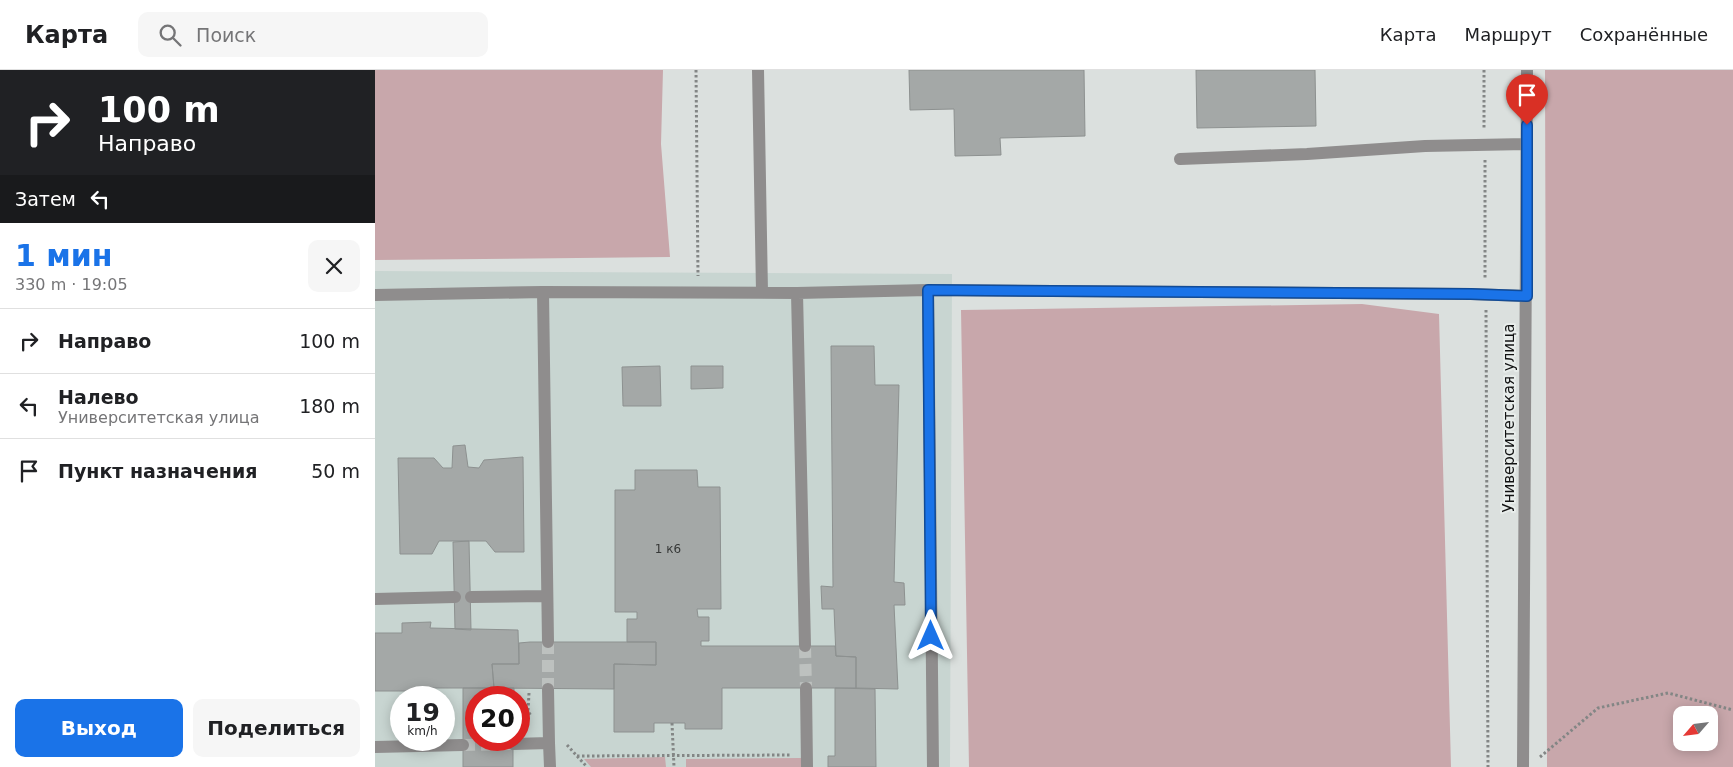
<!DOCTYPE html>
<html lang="ru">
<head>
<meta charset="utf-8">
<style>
  body { margin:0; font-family:"DejaVu Sans",sans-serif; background:#f6f6f6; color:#202124; height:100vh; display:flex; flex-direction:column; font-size:19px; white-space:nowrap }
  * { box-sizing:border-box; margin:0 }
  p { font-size:16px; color:#757577 }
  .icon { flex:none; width:28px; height:28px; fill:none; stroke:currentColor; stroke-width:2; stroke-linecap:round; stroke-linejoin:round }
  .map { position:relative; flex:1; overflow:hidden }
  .details { display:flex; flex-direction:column; background:#fff; width:375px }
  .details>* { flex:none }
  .banner { background:#202124; color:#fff; overflow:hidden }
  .needle { width:32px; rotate:242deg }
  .buttons { position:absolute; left:1298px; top:636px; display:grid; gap:10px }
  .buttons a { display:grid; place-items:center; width:45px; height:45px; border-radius:10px; background:#fff; box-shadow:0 2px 12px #0003; font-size:25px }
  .speed { position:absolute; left:15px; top:616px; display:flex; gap:10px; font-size:25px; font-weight:700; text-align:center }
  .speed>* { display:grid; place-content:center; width:65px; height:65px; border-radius:50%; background:#fff; box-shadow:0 2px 12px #0003; line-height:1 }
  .speed small { font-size:12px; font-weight:400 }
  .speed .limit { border:8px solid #d22; background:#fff; color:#111 }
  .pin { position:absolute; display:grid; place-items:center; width:42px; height:42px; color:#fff; margin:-51px -21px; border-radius:50% 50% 50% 0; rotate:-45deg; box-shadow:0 0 5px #0007 }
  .pin .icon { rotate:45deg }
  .me { position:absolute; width:55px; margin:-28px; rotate:0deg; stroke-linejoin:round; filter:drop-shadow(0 0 4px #0008) }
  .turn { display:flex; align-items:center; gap:18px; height:105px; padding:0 15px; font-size:22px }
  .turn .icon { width:65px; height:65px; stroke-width:2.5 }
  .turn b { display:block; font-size:35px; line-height:42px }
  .then { display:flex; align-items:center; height:48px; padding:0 15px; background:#0003; gap:10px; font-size:19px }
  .round { display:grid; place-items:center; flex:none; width:52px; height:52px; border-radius:10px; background:#f6f6f6 }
  .summary { display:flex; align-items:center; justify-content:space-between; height:85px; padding:0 15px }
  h1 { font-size:30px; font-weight:600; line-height:38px; color:#1a73e8 }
  .cta { display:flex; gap:10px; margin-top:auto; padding:10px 15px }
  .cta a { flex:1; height:58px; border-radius:10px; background:#1a73e8; color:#fff; font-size:20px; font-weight:600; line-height:58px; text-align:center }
  .cta a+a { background:#f6f6f6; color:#202124 }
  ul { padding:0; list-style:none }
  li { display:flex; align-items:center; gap:15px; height:65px; padding:0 15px; border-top:1px solid #e0e0e0 }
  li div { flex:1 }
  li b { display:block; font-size:19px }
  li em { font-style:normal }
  header { display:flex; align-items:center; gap:30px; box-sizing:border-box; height:70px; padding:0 25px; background:#fff; border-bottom:1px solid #e0e0e0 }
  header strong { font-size:24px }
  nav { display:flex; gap:28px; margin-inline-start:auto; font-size:18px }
  .search { width:350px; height:45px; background:#f6f6f6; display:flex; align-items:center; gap:12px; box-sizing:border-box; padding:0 18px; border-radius:10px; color:#757577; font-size:19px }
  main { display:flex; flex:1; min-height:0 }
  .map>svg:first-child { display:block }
  .built { fill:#c8d5d1; fill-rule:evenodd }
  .green { fill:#c8a7ab; fill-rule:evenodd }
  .building { fill:#a4a8a7; stroke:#8d9190 }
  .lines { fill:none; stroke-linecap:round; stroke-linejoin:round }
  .minor-tunnel { stroke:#bdc1bf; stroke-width:12; stroke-dasharray:12 6; stroke-linecap:butt }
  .path { stroke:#838685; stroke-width:3; stroke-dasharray:2.5 2.5; stroke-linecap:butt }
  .minor { stroke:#8f8d8d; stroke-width:12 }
  .route-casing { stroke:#114b97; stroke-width:12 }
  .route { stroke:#1a73e8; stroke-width:9 }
  .labels { text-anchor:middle; stroke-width:4; stroke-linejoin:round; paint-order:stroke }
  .number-label { font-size:12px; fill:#363837 }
  .street-label { font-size:15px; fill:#111212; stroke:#e8edeb }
</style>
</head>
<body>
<header>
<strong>Карта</strong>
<div class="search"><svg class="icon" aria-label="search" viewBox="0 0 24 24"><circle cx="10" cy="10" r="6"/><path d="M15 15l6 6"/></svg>Поиск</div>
<nav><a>Карта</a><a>Маршрут</a><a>Сохранённые</a></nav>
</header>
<main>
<section class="details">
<div class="banner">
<div class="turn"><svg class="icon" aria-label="right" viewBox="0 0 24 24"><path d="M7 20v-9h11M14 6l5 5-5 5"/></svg><div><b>100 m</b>Направо</div></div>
<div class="then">Затем<svg class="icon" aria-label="left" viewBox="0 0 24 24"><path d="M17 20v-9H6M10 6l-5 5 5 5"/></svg></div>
</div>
<div class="summary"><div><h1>1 мин</h1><p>330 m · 19:05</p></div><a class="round"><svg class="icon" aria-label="close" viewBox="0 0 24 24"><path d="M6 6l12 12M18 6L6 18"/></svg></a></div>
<ul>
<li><svg class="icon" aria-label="right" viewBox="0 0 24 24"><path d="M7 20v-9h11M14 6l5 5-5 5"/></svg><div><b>Направо</b></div><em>100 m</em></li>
<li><svg class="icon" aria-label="left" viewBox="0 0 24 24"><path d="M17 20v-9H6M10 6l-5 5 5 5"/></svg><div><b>Налево</b><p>Университетская улица</p></div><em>180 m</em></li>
<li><svg class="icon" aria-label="arrive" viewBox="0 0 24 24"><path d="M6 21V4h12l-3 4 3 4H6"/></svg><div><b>Пункт назначения</b></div><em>50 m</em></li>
</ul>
<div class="cta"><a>Выход</a><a>Поделиться</a></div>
</section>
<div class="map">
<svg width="1358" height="697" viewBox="0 0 1358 697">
  <rect width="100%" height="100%" fill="#dbe0de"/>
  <path class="built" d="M0,201L577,204L575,697H0ZM26,628H69V670H26ZM101,628H144V670H101Z"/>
  <path class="green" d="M0,0H288L286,74L295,187L0,190Z
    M1170,0H1358V697H1172ZM1306,645H1334V672H1306Z
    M987,234L1064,244L1076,697H594L586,240Z
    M290,687L291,697H216L209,689Z
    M426,688V697H311V689Z"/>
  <path class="building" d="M534,0H709L710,66L625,68L626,85L580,86L579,39L535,40Z
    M821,0H940L941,56L822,58Z
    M456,276H499L500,315H524L519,512L529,513L530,535H519L523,619L481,618V587L461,586L459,539H447L446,516L458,517Z
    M285,296L286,336H248L247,297Z
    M316,296H348V318L316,319Z
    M90,375L93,397L104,398L109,390L148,387L149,482H120L111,471H64L57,484H25L23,388H59L68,398H77L78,376Z
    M260,400H322L323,417H345L346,539H322L323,547H334V571H326V576H460L461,586L481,587V618H347V659H310V653H279V662H239V594L281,595V572H252V549H262V542H240V420H260Z
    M94,471L96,560L80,559L78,472Z
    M56,552L55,558L143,560L144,594H117L119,618H56V628H34L33,621H0V563H27V553Z
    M155,572H281V595L239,594V619L119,618L117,594H144V573Z
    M88,618H139V628H101V670H138V697H88Z
    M460,618L500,619L501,697H453V686H460Z"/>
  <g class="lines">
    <path class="minor-tunnel" d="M173,572V619
      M430,576L431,618
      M88,675L138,674"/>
    <path class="path" d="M321,0L323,206
      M1109,0V59
      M1110,90V209
      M1111,240L1113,697
      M154,623L153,641L156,646
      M297,653L299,697
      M192,675L212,697
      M202,686L416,685
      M1165,687L1223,638L1293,623L1358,640"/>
    <path class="minor" d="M383,0L387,222
      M805,89L932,84L1050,76L1152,74
      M553,220L558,697
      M168,222L173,572
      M422,223L430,576
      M0,225L168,222L422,223L553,220L1096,224L1152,226
      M96,527L172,526
      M0,529L80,527
      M431,618L432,697
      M173,619L174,673
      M138,674L174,673L175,697
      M0,677L88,675
      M1148,697L1152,0"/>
  </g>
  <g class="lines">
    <defs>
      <path id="route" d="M556,566L553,220L1096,224L1152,226V55"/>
    </defs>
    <use href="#route" class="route-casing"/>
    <use href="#route" class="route"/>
  </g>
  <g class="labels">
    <g class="number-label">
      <text x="293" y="483">1 к6</text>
    </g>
    <g class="street-label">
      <text transform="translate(1134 348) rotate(-90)" y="5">Университетская улица</text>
    </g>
  </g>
</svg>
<div class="buttons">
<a><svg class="needle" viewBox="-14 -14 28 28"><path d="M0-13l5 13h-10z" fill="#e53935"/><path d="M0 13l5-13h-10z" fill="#757577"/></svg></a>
</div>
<div class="speed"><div>19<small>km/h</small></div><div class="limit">20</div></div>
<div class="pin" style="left:1152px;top:55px;background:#d93025"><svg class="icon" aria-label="arrive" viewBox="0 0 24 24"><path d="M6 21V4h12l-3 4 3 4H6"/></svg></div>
<svg class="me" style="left:556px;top:566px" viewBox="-20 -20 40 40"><path d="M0-17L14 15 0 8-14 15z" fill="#1a73e8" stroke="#fff" stroke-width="4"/></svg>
</div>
</main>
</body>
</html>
